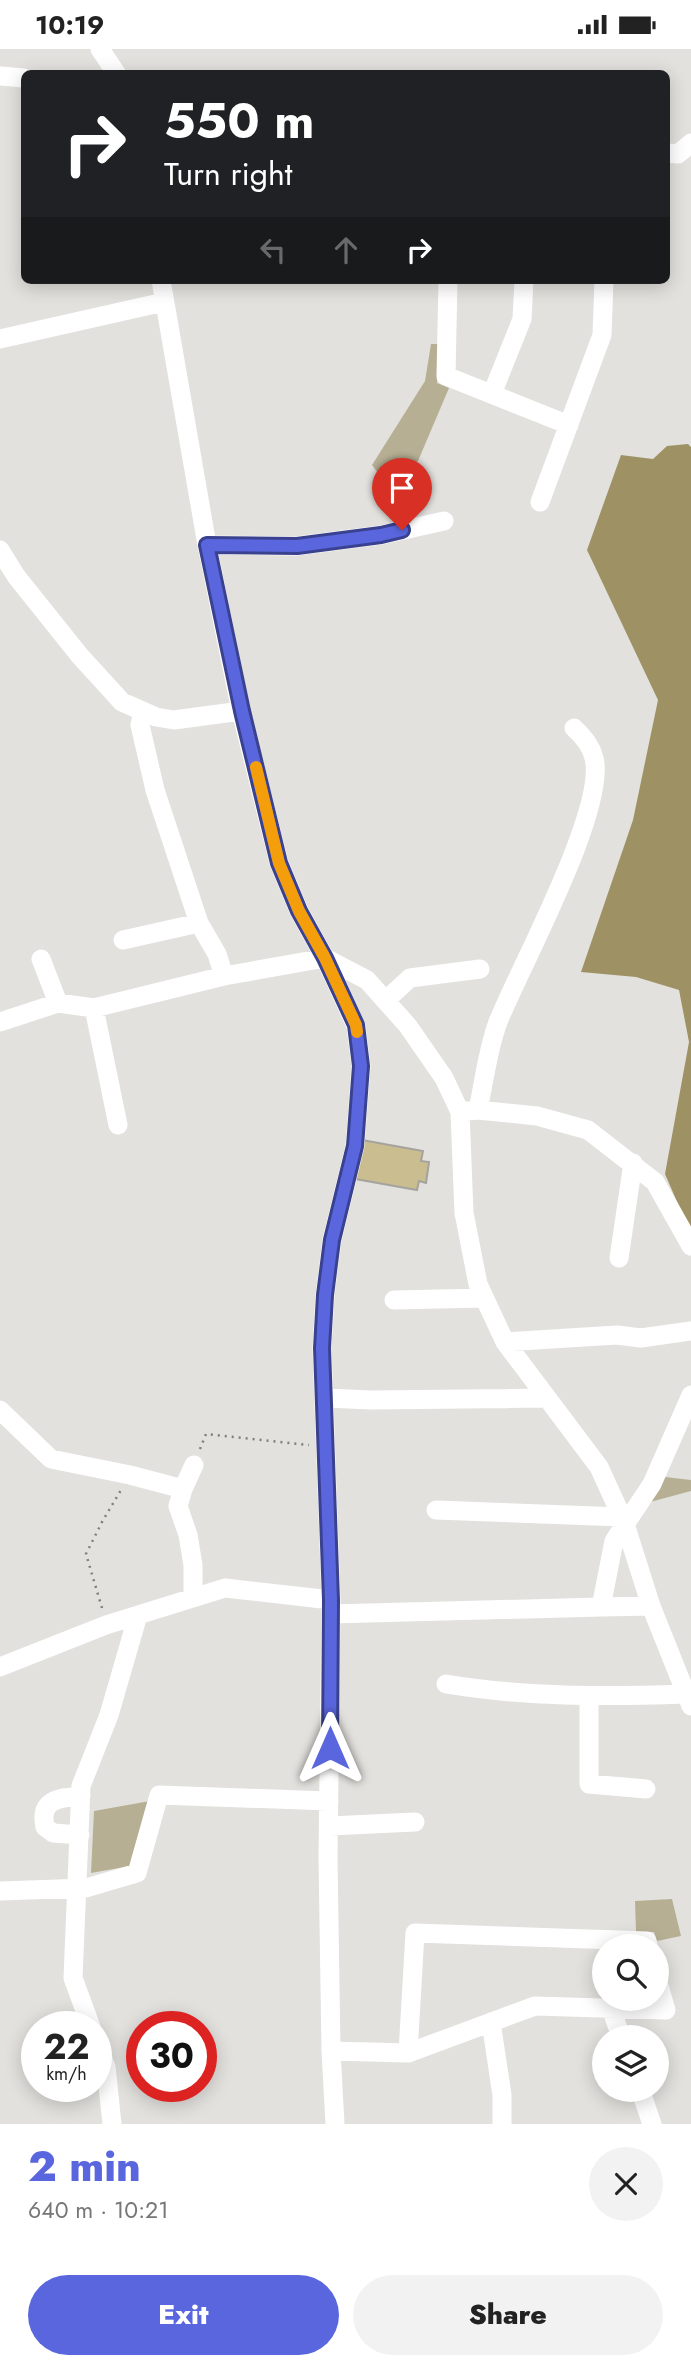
<!DOCTYPE html>
<html lang="en">
<head>
<meta charset="utf-8">
<style>
  body { margin:0; font-family:Jost,sans-serif; background:#f2f2f2; color:#222; height:100vh; display:flex; flex-direction:column; font-size:26px; white-space:nowrap }
  * { box-sizing:border-box; margin:0 }
  p { font-size:23px; color:#767676 }
  .icon { flex:none; width:38px; height:38px; fill:none; stroke:currentColor; stroke-width:2; stroke-linecap:round; stroke-linejoin:round }
  .map { position:relative; height:2075px; overflow:hidden }
  .details { display:flex; flex-direction:column; background:#fff; flex:1 }
  .details>* { flex:none }
  .top-card { position:absolute; left:21px; top:21px; width:649px; height:214px; border-radius:10px; box-shadow:0 4px 18px #0003; background:#202124; color:#fff; overflow:hidden }
  .tools { position:absolute; left:592px; top:1885px; display:grid; gap:14px }
  .tools a { display:grid; place-items:center; width:77px; height:77px; border-radius:50%; background:#fff; box-shadow:0 4px 18px #0003; font-size:35px }
  .speed { position:absolute; left:21px; top:1962px; display:flex; gap:14px; font-size:35px; font-weight:700; text-align:center }
  .speed>* { display:grid; place-content:center; width:91px; height:91px; border-radius:50%; background:#fff; box-shadow:0 4px 18px #0003; line-height:1 }
  .speed small { font-size:18px; font-weight:400 }
  .speed .limit { border:10px solid #d22; background:#fff; color:#111 }
  .pin { position:absolute; display:grid; place-items:center; width:60px; height:60px; color:#fff; margin:-72px -30px; border-radius:50% 50% 50% 0; rotate:-45deg; box-shadow:0 0 7px #0007 }
  .pin .icon { rotate:45deg }
  .me { position:absolute; width:77px; margin:-38px; rotate:0deg; stroke-linejoin:round; filter:drop-shadow(0 0 5px #0008) }
  .turn { display:flex; align-items:center; gap:24px; height:147px; padding:0 28px; font-size:32px }
  .turn .icon { width:91px; height:91px; stroke-width:2.5 }
  .turn b { display:block; font-size:49px; line-height:60px }
  .lanes { display:flex; align-items:center; height:66px; padding:0 28px; background:#0003; justify-content:center; gap:35px; direction:ltr }
  .lanes .off { opacity:.35 }
  .round { display:grid; place-items:center; flex:none; width:74px; height:74px; border-radius:37px; background:#f2f2f2 }
  .headline { display:flex; align-items:center; justify-content:space-between; height:119px; padding:0 28px }
  h1 { font-size:42px; font-weight:800; line-height:52px; color:#5a66dd }
  .primary-button { display:flex; gap:14px; margin-top:auto; padding:14px 28px }
  .primary-button a { flex:1; height:80px; border-radius:42px; background:#5a66dd; color:#fff; font-size:28px; font-weight:800; line-height:80px; text-align:center }
  .primary-button a+a { background:#f2f2f2; color:#222 }
  .status { display:flex; justify-content:space-between; align-items:center; height:49px; padding:0 35px; background:#fff; direction:ltr }
  .status svg { height:19px; fill:currentColor }
  .map>svg:first-child { display:block }
  .green { fill:#b6af94 }
  .water { fill:#9e9265 }
  .building { fill:#cabd8f; stroke:#a4a39e; stroke-width:2 }
  .lines { fill:none; stroke-linecap:round; stroke-linejoin:round }
  .path { stroke:#817f7d; stroke-width:2.5; stroke-dasharray:2 5; stroke-linecap:butt }
  .minor { stroke:#fff; stroke-width:19 }
  .route-casing { stroke:#3a4290; stroke-width:18 }
  .route { stroke:#5a66dd; stroke-width:12 }
  .slow { stroke:#f59e0b; stroke-width:12 }
</style>
</head>
<body>
<div class="status"><b>10:19</b><svg viewBox="0 0 49 12"><path d="M0 12V9h3v3zM5 12V6h3v6zM10 12V3h3v9zM15 12V0h3v12zM26 1h20v11H26zM47 4h2v5h-2z"/></svg></div>
<div class="map">
<svg width="691" height="2075" viewBox="0 0 691 2075">
  <rect width="100%" height="100%" fill="#e3e1dd"/>
  <path class="green" d="M431,295H439L437,334L449,339L418,412L384,432L372,416L425,332Z
    M665,1428L691,1431V1442L650,1453Z
    M150,1752L130,1817L91,1824L94,1762Z
    M672,1850L681,1887L657,1892L654,1883H636L635,1852Z"/>
  <path class="water" d="M688,395L691,398V1185L665,1125L689,993L679,941L636,928L581,923L633,771L658,651L587,501L621,406L653,410L667,397Z"/>
  <path class="building" d="M362,1091L423,1102L421,1112L429,1113L426,1134L419,1132L417,1141L355,1130Z"/>
  <g class="lines">
    <path class="path" d="M200,1400L206,1385L309,1396
      M102,1559L86,1505L102,1473L121,1441"/>
    <path class="minor" d="M100,0L116,24
      M0,27L24,29
      M667,104L678,105L691,94
      M161,231L207,496L241,662L279,814L299,862L325,909L356,977L361,1017L355,1097L332,1191L325,1246L322,1299L331,1551L328,1809L331,2002L335,2075
      M448,231L446,327L569,376
      M0,290L164,253
      M492,345L522,270L524,231
      M540,453L602,286L604,231
      M207,496L297,497L381,486L444,472
      M0,501L16,527L80,607L122,653L156,668L174,671L241,662
      M143,662L140,676L155,741L199,874L217,905L224,927
      M123,891L199,874
      M41,910L58,954
      M386,951L410,929L480,920
      M94,959L118,1076
      M0,973L58,954L94,959L224,927L325,909L367,931L408,977L444,1029L460,1063L464,1164L478,1235L505,1293L599,1418L625,1475L651,1557L691,1657
      M478,1061C484,1033 488,999 498,973C520,918 607,760 594,709C591,696 583,687 574,679
      M466,1062L478,1061L537,1067L588,1081L655,1133L691,1197
      M619,1209L633,1114
      M394,1251L484,1249
      M505,1293L617,1286L641,1289L691,1282
      M324,1349L372,1351L546,1349
      M0,1361L51,1410L130,1426L183,1440
      M436,1461L622,1468
      M193,1549V1516L188,1486L178,1457L183,1440L194,1416
      M601,1558L651,1557
      M331,1565L601,1558L614,1492L652,1435L691,1346
      M0,1618L106,1576L225,1539L331,1551
      M446,1635C525,1648 605,1648 685,1645
      M589,1648V1735L646,1740
      M329,1777L415,1773
      M80,1786L53,1784L45,1778C39,1750 59,1749 81,1747
      M0,1842L86,1839L137,1824L159,1746L329,1752
      M611,1959L621,1988
      M491,1973L502,2046V2075
      M91,1978L73,1929L81,1737L109,1666L138,1566
      M96,1991L106,2018L112,2075
      M331,2002L408,2004L535,1957L666,1961L656,1926
      M408,2004L415,1884L647,1892L648,1897
      M640,2040L652,2075"/>
  </g>
  <g class="lines">
    <defs>
      <path id="route" d="M330,1699L331,1551L322,1299L325,1246L332,1191L355,1097L361,1017L356,976L325,909L299,862L279,814L242,662L207,496L297,497L381,486L402,481"/>
    </defs>
    <use href="#route" class="route-casing"/>
    <use href="#route" class="route"/>
    <path class="slow" d="M256,718L279,814L299,862L325,909L356,976L357,983"/>
  </g>
</svg>
<div class="tools">
<a><svg class="icon" aria-label="search" viewBox="0 0 24 24"><circle cx="10" cy="10" r="6"/><path d="M15 15l6 6"/></svg></a>
<a><svg class="icon" aria-label="layers" viewBox="0 0 24 24"><path d="M12 4l9 5-9 5-9-5zM3 14l9 5 9-5"/></svg></a>
</div>
<div class="speed"><div>22<small>km/h</small></div><div class="limit">30</div></div>
<div class="pin" style="left:402px;top:481px;background:#d93025"><svg class="icon" aria-label="arrive" viewBox="0 0 24 24"><path d="M6 21V4h12l-3 4 3 4H6"/></svg></div>
<svg class="me" style="left:330px;top:1699px" viewBox="-20 -20 40 40"><path d="M0-17L14 15 0 8-14 15z" fill="#5a66dd" stroke="#fff" stroke-width="4"/></svg>
<div class="top-card">
<div class="turn"><svg class="icon" aria-label="right" viewBox="0 0 24 24"><path d="M7 20v-9h11M14 6l5 5-5 5"/></svg><div><b>550 m</b>Turn right</div></div>
<div class="lanes"><svg class="icon off" aria-label="left" viewBox="0 0 24 24"><path d="M17 20v-9H6M10 6l-5 5 5 5"/></svg><svg class="icon off" aria-label="ahead" viewBox="0 0 24 24"><path d="M12 20V5M6 11l6-6 6 6"/></svg><svg class="icon" aria-label="right" viewBox="0 0 24 24"><path d="M7 20v-9h11M14 6l5 5-5 5"/></svg></div>
</div>
</div>
<section class="details">
<div class="headline"><div><h1>2 min</h1><p>640 m · 10:21</p></div><a class="round"><svg class="icon" aria-label="close" viewBox="0 0 24 24"><path d="M6 6l12 12M18 6L6 18"/></svg></a></div>
<div class="primary-button"><a>Exit</a><a>Share</a></div>
</section>
</body>
</html>
